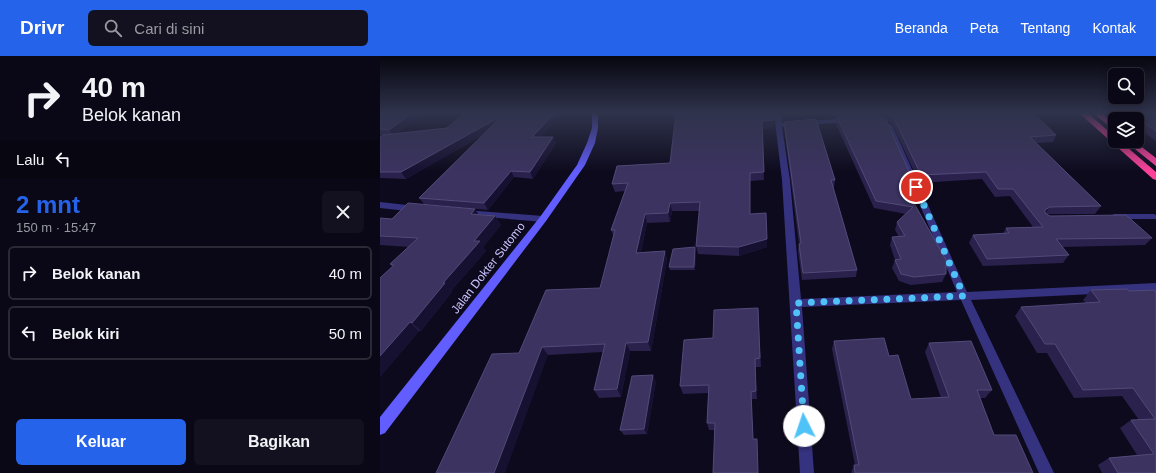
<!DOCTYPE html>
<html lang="id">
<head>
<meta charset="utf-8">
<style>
  body { margin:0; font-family:Arial,sans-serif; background:#13111f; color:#f1f3f6; height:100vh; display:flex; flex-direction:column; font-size:15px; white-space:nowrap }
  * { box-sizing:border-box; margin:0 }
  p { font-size:13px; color:#999aa1 }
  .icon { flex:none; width:22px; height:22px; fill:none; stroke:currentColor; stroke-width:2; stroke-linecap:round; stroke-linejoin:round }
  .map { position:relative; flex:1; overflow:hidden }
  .side { display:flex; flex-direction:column; background:#0a0816; width:380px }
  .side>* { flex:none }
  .banner { background:#0a0816; color:#f1f3f6; overflow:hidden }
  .buttons { position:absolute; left:728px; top:12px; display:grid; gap:8px }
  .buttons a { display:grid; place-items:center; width:36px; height:36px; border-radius:6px; background:#0a0816; box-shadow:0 2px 10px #0003,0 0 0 1px #2a2935; font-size:20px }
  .pin { position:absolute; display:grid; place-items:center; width:34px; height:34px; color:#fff; margin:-17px; border:2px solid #fff; border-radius:50%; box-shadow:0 1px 4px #0007 }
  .me { position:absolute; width:44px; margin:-22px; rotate:356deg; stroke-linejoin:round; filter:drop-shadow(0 0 3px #0008) }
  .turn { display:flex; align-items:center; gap:14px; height:84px; padding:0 16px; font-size:18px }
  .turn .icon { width:52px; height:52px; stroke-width:2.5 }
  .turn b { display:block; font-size:28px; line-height:34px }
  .then { display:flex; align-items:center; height:38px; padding:0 16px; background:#0003; gap:8px; font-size:15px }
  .round { display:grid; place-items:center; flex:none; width:42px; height:42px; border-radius:6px; background:#13111f }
  .summary { display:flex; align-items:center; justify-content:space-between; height:68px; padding:0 16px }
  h1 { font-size:24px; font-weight:600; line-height:30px; color:#2563eb }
  .action { display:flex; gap:8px; margin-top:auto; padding:8px 16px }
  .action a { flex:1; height:46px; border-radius:6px; background:#2563eb; color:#fff; font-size:16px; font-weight:600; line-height:46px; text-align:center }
  .action a+a { background:#13111f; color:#f1f3f6 }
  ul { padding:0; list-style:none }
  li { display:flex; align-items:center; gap:12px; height:54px; margin:0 8px 6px; padding:0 8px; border:2px solid #2a2935; border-radius:6px }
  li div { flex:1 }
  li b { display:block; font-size:15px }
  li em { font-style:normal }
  header { display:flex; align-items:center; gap:24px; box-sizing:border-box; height:56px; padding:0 20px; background:#2563eb; color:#fff }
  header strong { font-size:19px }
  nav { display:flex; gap:22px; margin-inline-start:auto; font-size:14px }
  .search { width:280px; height:36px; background:#13111f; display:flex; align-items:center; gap:10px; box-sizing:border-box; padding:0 14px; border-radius:6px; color:#999aa1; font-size:15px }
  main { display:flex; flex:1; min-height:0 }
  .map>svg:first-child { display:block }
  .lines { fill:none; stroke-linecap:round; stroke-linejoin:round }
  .lane { fill:#35327f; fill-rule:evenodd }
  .street { fill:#35327f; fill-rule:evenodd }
  .secondary { fill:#625dff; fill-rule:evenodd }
  .highway { fill:#ff419a; fill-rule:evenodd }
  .wall { fill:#2a214c }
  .shaded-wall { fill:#171131 }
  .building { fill:#3c3360; stroke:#524a79 }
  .route { stroke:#4fc3f7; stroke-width:7; stroke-dasharray:0 12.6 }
  .labels { text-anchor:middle; stroke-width:4; stroke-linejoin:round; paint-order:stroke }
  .street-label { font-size:12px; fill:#cdc6ff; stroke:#0d0a1d }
</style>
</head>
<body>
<header>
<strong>Drivr</strong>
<div class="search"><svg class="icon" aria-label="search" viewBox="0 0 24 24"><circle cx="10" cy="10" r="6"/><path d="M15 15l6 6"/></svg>Cari di sini</div>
<nav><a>Beranda</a><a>Peta</a><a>Tentang</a><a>Kontak</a></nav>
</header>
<main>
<section class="side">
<div class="banner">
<div class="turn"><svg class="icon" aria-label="right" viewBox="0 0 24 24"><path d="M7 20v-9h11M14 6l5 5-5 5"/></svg><div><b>40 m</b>Belok kanan</div></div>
<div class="then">Lalu<svg class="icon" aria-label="left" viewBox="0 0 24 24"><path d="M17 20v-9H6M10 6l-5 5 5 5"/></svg></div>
</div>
<div class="summary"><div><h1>2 mnt</h1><p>150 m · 15:47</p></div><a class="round"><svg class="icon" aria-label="close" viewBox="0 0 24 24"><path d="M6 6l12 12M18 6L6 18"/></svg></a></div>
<ul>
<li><svg class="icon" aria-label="right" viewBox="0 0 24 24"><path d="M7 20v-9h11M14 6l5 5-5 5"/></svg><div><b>Belok kanan</b></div><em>40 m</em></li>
<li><svg class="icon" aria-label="left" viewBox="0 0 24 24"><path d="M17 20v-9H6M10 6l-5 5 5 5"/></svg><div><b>Belok kiri</b></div><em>50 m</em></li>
</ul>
<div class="action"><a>Keluar</a><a>Bagikan</a></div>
</section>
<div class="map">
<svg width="776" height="417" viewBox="0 0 776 417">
  <rect width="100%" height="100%" fill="#0d0a1d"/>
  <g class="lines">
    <path class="lane" d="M734,158H774L776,159V163H731L730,161Z"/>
    <path class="street" d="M394,57H400L402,67L469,62L472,64L469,66L402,71L410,124L421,243L577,236L506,70L495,65L494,64L497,62L512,69L587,236L776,227V235L591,244L674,417H659L581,244L422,251L434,417H420L402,124Z
      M0,146L36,150L40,153L36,156L0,152Z
      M86,154L163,160L167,163L163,166L83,159L82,157Z"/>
    <path class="secondary" d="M212,57H218V72L215,87L205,109L166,165L5,377L0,379V361L160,161L197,109L207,87L212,72Z"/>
    <path class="highway" d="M699,57H708L735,81V85H740L776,116V124L773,123Z
      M713,57H722L735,69V75Z
      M745,85H754L776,102V110Z"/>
  </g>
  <path class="wall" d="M0,57L18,78L67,72L85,57L181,59L160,81H173L176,87L153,123L134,121L108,154L44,148L39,142L106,77L26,123L0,122V81L3,79H0Z
    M401,57H434V62L403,65Z
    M452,57H653L676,79L673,86L656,87L721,150L715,158H667L670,160L772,182L765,189L682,191L689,199L683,207L603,210L589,187L593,179L623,178L626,172L653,171L630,140L615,141L602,123L539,127L512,67L507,65L531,120L529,127L534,137L532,144L566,218L562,226L531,229L519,225L512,212L515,204L510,189L512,181H519L515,174L517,166L526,158L494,152L456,68L457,61L468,60H453Z
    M730,57H776V85L761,74H757V63H738Z
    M394,64V72L382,73L384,124L370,125V158L387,191L359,200L318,198L316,190L320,155H292L290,166L267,167L261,196L285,195L287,204L271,295H250L241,341L219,342L214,334L223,296L168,299L139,297L220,232L234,181L231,174L245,135L235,136L232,128L290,107Z
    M404,66L455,124L454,131H453L477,214L476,221L422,224L418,195L419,188L404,72Z
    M99,158L115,160L121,169L103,191L106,195L71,235L72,236L41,275H39L0,321L12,211L10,208L29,191L0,189V162L12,163Z
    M315,191L316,195L315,214H290L289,211Z
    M711,234L749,235L774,234L776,417H722L718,409L729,402L757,399L740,372L751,364H759L742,340L694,342L667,297H657L635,260L641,251L706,247L703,244Z
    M378,252L381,311H375L377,343H371L373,383L378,417L335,374H329L327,367L328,337L303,338L300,330Z
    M454,285L509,300L531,343L561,342L545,296L549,287L612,334L605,342H600L614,379L653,417H471L474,409H475L452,293Z
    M276,325L267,378L244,379L240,374Z"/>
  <path class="shaded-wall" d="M32,57H45L14,80L9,74Z
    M174,57H180L181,59L155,88L152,81Z
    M408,57H434V62L403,65V58Z
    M116,63L119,69L26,123L21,116Z
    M394,64V72L382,73V65Z
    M173,81L176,87L153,123L150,116Z
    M131,115L134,121L108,154L104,147Z
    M534,137L532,144L530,140Z
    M290,147L292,155L290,166L288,157Z
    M670,151L665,158V154Z
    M95,153L101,162L91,158Z
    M265,158L267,167L259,205L256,197Z
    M115,160L121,169L103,191L106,195L71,235L72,236L41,275L32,267L94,185Z
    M387,183V191L359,200V191Z
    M315,191L316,195L315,214L314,211Z
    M285,195L287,204L271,295L268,286Z
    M30,266L39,275L0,321V300Z
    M246,287L250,295L241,341L237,333Z
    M162,291L168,299L125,417H114Z
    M273,319L276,325L267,378L264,373Z"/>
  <path class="building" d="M0,57H32L9,74L0,73Z
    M85,57H175L152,81H173L150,116L131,115L104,147L39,142L117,65L116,63L21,116H0V81L3,79L67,72Z
    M296,57H394V64L382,65L384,116L370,117V158L386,157L387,183L359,191L316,190L320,146L290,147L288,157L265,158L256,197L285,195L268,286L246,287L237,333L214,334L225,288L162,291L114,417H56L112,298L139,297L166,234L220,232L235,174H231L248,127L232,128L237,110L290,107Z
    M503,57H653L676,79L650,81L721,150L670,151L665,154V157L670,160L746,159L772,182L676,183L689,199L607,203L593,179L629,177L626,172L663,171L633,133H618L606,116L541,119L513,60Z
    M742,57H776V75L765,68H757V63H751Z
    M475,59L501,61L506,64L531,120H525L534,137L530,140L566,204V218L534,221L521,218L515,204L521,203L512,181L525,180L517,166L533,151L496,145L457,61Z
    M436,63L455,124H451L477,214L423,217L419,188L421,187L404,66Z
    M28,147L95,153L91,158L115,160L94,185H100L63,227H65L32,267L30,266L0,300V222L14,209L10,208L38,182L0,180V162L12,163Z
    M315,191L314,211H289L293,193Z
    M747,233L749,235L774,234L776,236V417H738L729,402L774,398L751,364L775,363L753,332L703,334L675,288H665L641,251L720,246L711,234Z
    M378,252L380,302L375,303L376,335L371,336L373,383H377L378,417H333L335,367H327L329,329L300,330L304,284L333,282L334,254Z
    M504,282L509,300L518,299L531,343L569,341L549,287L591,285L612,334H597L614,379H636L653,417H475L474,409H479L454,285Z
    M273,319L264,373L240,374L252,320Z"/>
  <linearGradient id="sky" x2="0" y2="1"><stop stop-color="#070610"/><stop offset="0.49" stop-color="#2f334c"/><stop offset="1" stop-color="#2f334c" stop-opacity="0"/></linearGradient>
  <rect width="776" height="116" fill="url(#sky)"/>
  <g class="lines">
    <path class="route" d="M424,370L416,247L584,240L536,131"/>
  </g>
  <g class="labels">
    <g class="street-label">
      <text transform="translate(108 212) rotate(-52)" y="4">Jalan Dokter Sutomo</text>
    </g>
  </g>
</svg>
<div class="buttons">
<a><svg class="icon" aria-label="search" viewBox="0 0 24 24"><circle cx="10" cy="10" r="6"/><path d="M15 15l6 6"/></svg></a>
<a><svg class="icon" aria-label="layers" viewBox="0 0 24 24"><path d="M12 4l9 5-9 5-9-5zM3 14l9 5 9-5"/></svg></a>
</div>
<div class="pin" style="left:536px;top:131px;background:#d93025"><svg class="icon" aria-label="arrive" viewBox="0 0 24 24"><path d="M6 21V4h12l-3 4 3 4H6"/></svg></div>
<svg class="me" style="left:424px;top:370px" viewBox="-20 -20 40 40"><circle r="19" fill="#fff"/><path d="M0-13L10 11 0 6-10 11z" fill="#4fc3f7"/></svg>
</div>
</main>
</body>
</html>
